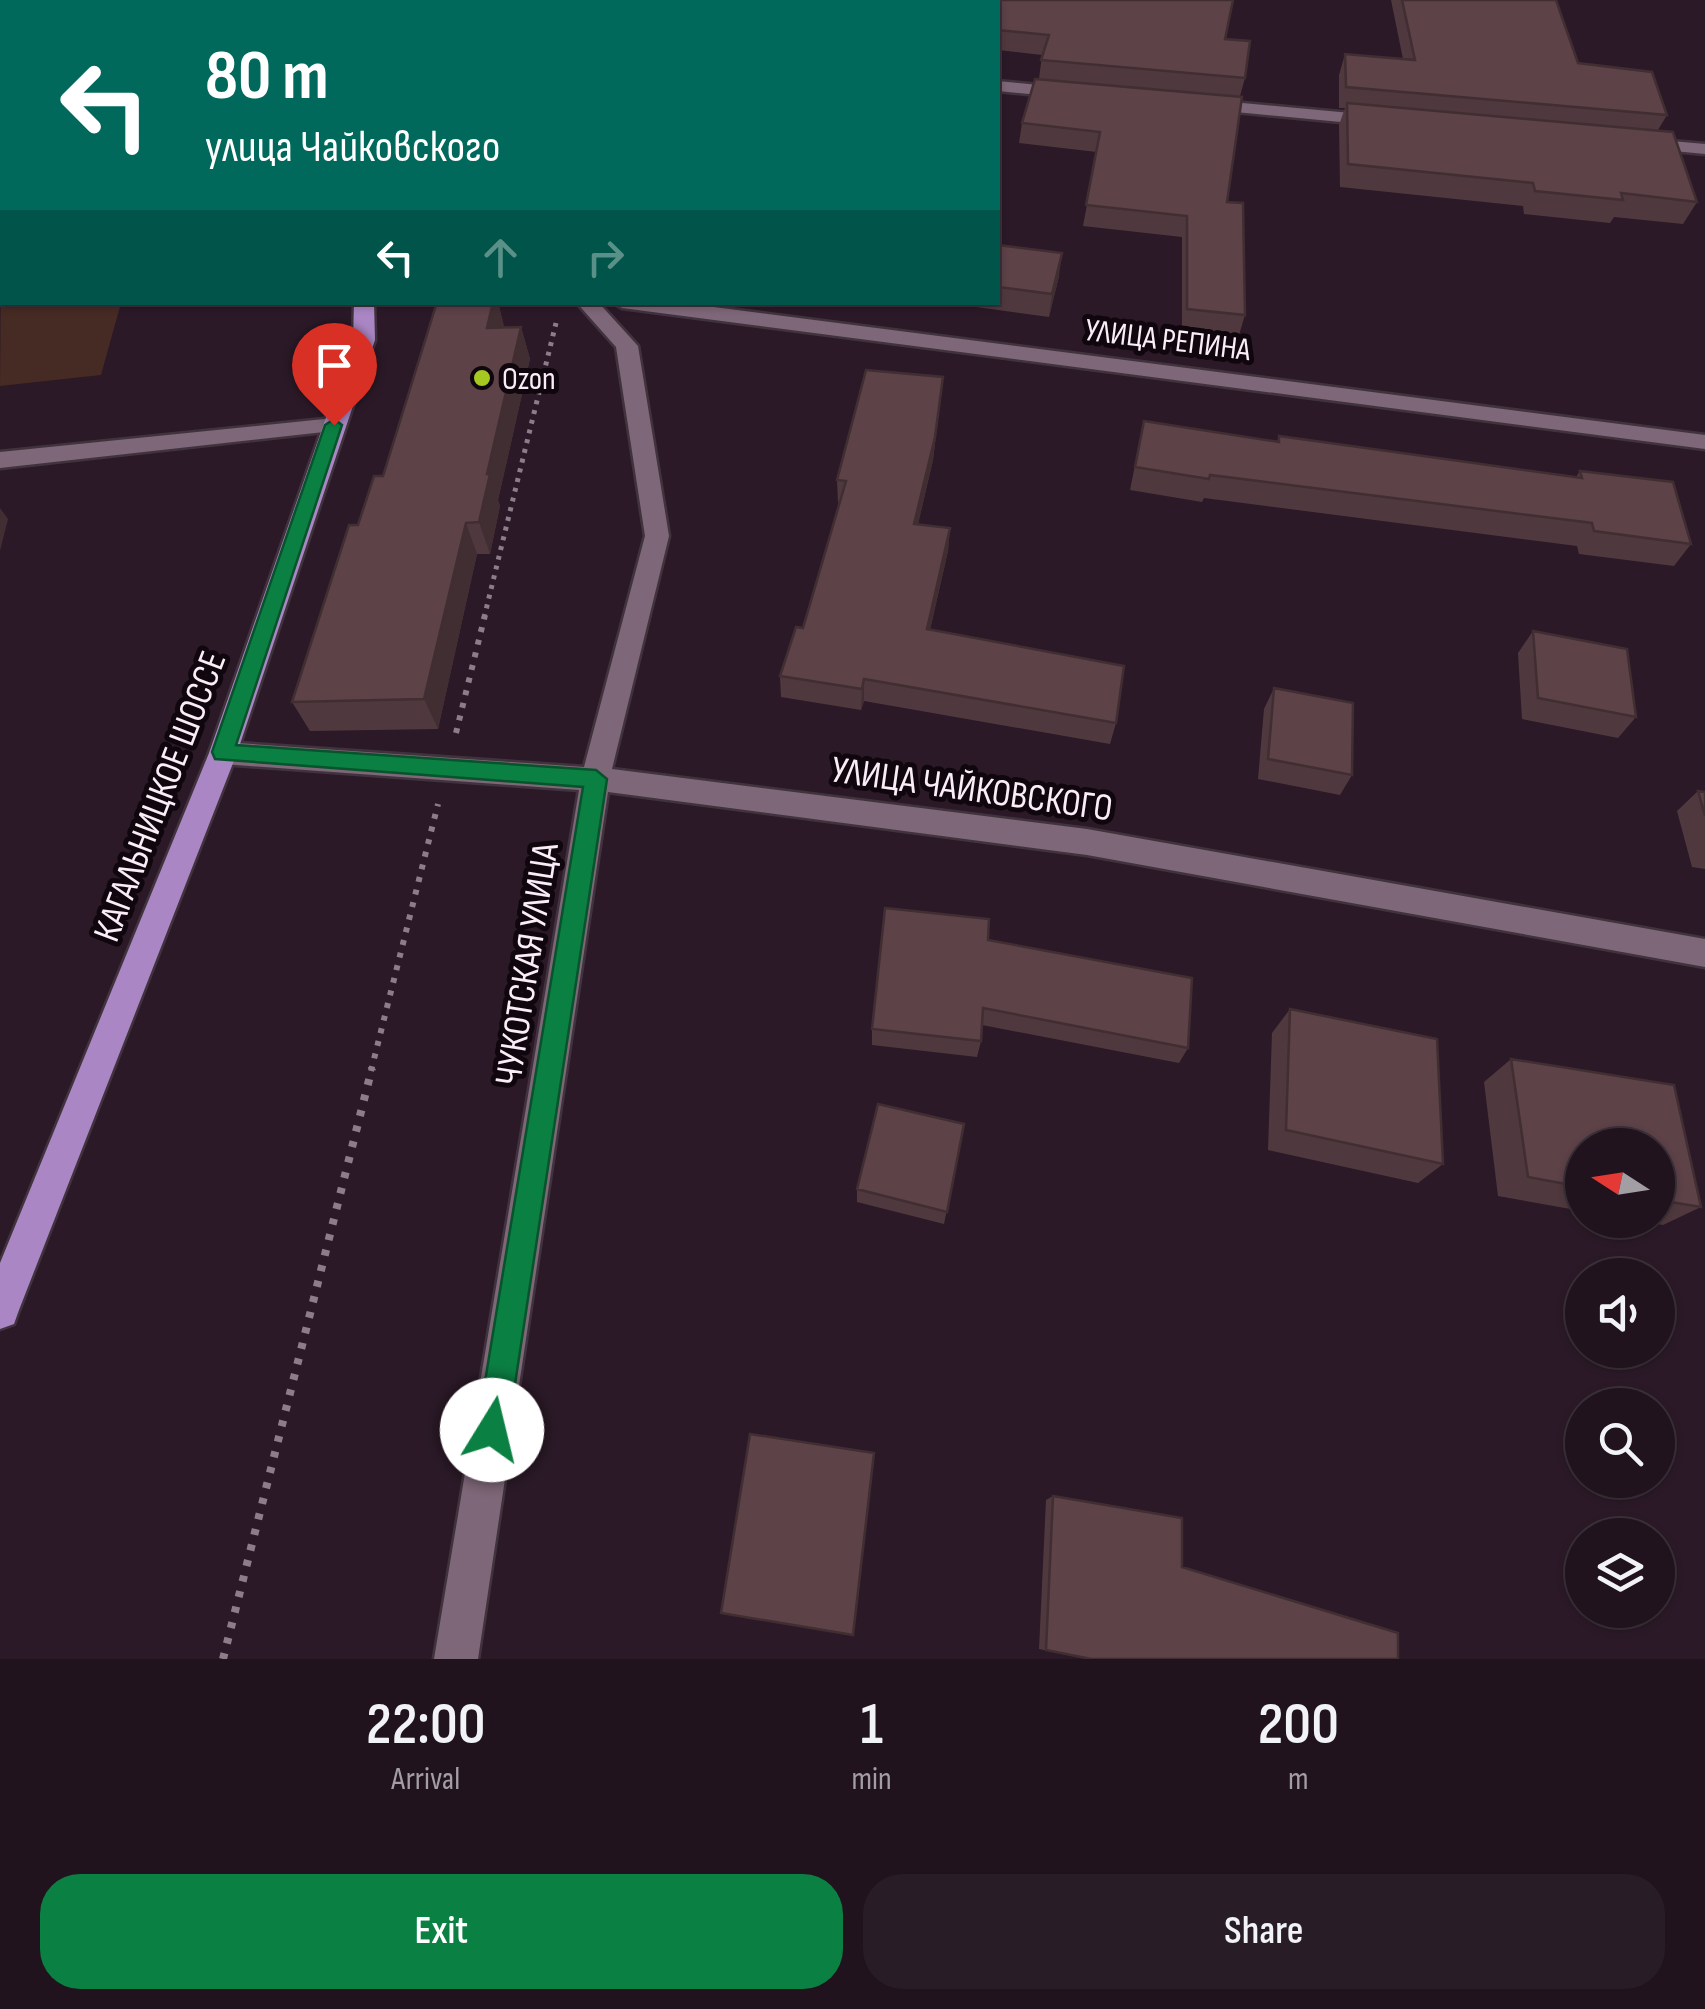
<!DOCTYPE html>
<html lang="en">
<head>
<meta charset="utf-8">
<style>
  body { margin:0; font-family:"Sofia Sans Condensed",sans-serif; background:#281c26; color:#f1f3f6; height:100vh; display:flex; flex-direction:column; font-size:38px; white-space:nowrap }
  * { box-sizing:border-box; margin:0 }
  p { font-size:32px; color:#a29ea4 }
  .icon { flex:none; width:55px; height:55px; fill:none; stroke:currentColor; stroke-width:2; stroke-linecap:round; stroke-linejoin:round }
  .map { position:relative; height:1659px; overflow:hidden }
  .details { display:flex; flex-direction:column; background:#20131d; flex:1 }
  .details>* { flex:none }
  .hud { position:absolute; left:0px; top:0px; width:1000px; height:305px; box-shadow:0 2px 8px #0004,0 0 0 2px #3d323b; background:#00695c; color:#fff; overflow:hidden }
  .needle { width:65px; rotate:282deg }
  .controls { position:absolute; left:1565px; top:1128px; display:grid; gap:20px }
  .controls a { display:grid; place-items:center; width:110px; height:110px; border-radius:50%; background:#20131d; box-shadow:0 2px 8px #0004,0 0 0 2px #3d323b; font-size:50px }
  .pin { position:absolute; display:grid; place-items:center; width:85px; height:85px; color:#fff; margin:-102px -42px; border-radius:50% 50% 50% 0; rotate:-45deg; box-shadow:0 0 10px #0007 }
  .pin .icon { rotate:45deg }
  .me { position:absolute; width:110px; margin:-55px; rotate:9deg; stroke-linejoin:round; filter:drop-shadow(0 0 8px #0008) }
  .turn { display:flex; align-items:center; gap:35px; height:210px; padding:0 40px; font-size:45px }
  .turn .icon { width:130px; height:130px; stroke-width:2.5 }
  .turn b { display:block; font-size:70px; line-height:85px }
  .lanes { display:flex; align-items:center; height:95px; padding:0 40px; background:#0003; justify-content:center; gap:50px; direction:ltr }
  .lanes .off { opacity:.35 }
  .eta { display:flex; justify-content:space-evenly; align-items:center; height:170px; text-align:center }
  .eta b { font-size:60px; font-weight:600; line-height:70px }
  .cta { display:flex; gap:20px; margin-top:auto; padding:20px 40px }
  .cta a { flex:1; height:115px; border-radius:40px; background:#0b8043; color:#fff; font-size:40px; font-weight:600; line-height:115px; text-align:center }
  .cta a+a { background:#281c26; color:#f1f3f6 }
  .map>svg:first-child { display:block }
  .green { fill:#462a24 }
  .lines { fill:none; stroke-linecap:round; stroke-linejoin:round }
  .minor-casing { stroke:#41333e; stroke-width:5 }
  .major-casing { stroke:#41333e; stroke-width:5 }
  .path-far2 { stroke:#8d7c89; stroke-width:5; stroke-dasharray:4 6; stroke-linecap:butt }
  .path-far1 { stroke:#8d7c89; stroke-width:6; stroke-dasharray:5 8; stroke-linecap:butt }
  .path { stroke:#8d7c89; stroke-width:8; stroke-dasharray:6 10; stroke-linecap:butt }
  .minor { fill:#7e6778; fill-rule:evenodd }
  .major { fill:#aa86c4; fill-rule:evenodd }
  .wall { fill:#50393e }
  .shaded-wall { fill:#412e32 }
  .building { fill:#5d4248; stroke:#412e32; stroke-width:2.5 }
  .route { fill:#0b8043; stroke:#07532c; stroke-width:2.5 }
  .poi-dot { fill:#a6c821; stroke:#0f070d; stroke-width:4 }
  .labels { text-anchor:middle; stroke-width:10; stroke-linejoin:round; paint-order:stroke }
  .far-street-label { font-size:32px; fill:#fbedf7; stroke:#0f070d }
  .far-poi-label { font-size:32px; fill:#fbedf7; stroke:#0f070d; text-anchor:start }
  .street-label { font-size:38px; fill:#fbedf7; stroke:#0f070d }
</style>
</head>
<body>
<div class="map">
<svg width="1705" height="1659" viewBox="0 0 1705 1659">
  <rect width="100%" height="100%" fill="#2b1927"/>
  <path class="green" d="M2,130V302L121,303L101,375L0,386Z"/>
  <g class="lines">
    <defs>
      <path id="minor" d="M998,81L1069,88L1078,93L1069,98L998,91Z
        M0,97H2V107H0Z
        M1200,99L1383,116L1392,121L1383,126L1194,108L1191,104Z
        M1638,138L1705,144V154L1632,147V139Z
        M576,302H598L638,346L669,536L612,769L1087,829L1705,939V967L1087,855L608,792L478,1659H434L579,790L223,764L213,761L209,753L213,745L223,742L584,767L645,536L616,347Z
        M612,302H675L1705,435V449L622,308Z
        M334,418L345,425L342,430L0,468V452Z"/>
      <path id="major" d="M304,0H320L321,2H306Z
        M354,302H374L375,340L237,753L19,1310L14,1324L0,1329V1263L209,753L353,340Z"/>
    </defs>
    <use href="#minor" class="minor-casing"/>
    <use href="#major" class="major-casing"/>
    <path class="path-far2" d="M484,618L556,323"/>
    <path class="path-far1" d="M456,733L485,615
      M371,1071L438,804"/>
    <path class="path" d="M223,1659L372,1068"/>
    <use href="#minor" class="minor"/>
    <use href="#major" class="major"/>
  </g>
  <path class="wall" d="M1391,0H1556L1578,63L1667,115L1658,130L1697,202L1683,224L1614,217L1610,223L1524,214L1523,206L1340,187L1339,125L1345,108H1339V75L1345,54L1403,59Z
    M998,2L1225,39L1245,78L1240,96L1227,202L1245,315L1239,335L1182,329V237L1083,226L1097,152L1019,143L1022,123L1039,79L1042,55L998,50Z
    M998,245L1059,276L1049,317L976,307V302H998Z
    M437,302H498L504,327H521L530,359L498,500L500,506L490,554H477L438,729L310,731L292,702L358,525L383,476Z
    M943,377L933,460L918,524L950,528L948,551L930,630L1116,723L1110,744L864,701L861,710L781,697L780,676L803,628L839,503L838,502L837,480Z
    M1144,421L1277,442L1279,436L1576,477L1580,471L1691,544L1674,566L1579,554L1577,546L1204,498L1202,502L1130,490Z
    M1533,631L1636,717L1618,738L1522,719L1518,653Z
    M1274,688L1352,775L1340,795L1258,779L1264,709Z
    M1698,791L1705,792V869L1692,867L1677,811Z
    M988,940L1188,1048L1179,1063L982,1025L981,1041L977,1057L872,1045V1029Z
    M1290,1009L1443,1164L1418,1183L1268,1150L1272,1033Z
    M1511,1059L1674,1085L1701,1207L1663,1225L1634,1220H1658V1145H1582V1211L1498,1196L1484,1082Z
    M964,1124L944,1224L857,1202V1189Z
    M1053,1496L1182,1567L1091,1659L1039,1649L1046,1500Z"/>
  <path class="shaded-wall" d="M1062,253L1059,276L1049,317L1052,294Z
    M493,302H498L504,326L496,360L487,328Z
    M521,327L530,359L498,500L500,506L490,554L479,522L487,474Z
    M943,377L933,460L913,546L914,524Z
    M0,508L8,519L0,551Z
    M466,523L477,554L438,729L424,699Z
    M950,528L948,551L925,651L927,629Z
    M864,679V701L861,710L862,689Z"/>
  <path class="building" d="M775,0H866L865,2H773Z
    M966,0H1233L1225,39L1250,41L1245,78L1041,60L1049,35L998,30V2H965Z
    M1402,0H1556L1578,63L1652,72L1667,115L1346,87L1345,54L1415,60Z
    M1035,79L1242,97L1227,202L1243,203L1245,315L1187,309V216L1086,205L1100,132L1022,123Z
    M1347,103L1673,132L1697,202L1621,193L1623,200L1535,191L1533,183L1348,164Z
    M998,245L1062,253L1052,294L998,287Z
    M437,302H493L487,328L521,327L487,474H490L479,522L466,523L424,699L292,702L349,525H358L374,476H383Z
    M866,370L943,377L935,437L914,524L950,528L927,629L1124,666L1116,723L864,679L862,689L780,676L796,627L803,628L846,481L837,480Z
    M1144,421L1279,442V436L1582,478L1580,471L1673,482L1691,544L1594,531L1592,523L1210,475L1209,479L1135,467Z
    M1533,631L1627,649L1636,717L1538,698Z
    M1274,688L1353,703L1352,775L1268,759Z
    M1698,791L1705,792V816Z
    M885,908L989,919L988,940L1192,978L1188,1048L983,1008L981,1041L872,1029Z
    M1290,1009L1437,1039L1443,1164L1286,1130Z
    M1511,1059L1674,1085L1701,1207L1658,1200V1145H1582V1187L1528,1177Z
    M878,1104L964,1124L947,1212L857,1189Z
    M750,1434L874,1453L853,1635L721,1613Z
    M1053,1496L1182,1518V1567L1398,1633V1659H1091L1046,1650Z"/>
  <path class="route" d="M334,419L342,425L236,745L596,770L607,779L508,1430L503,1440L492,1445L482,1440L477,1430L583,787L215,759L212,752L325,425Z"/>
  <circle class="poi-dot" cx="482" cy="378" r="10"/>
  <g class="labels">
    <g class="far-street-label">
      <text transform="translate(1168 339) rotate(7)" y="11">УЛИЦА РЕПИНА</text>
    </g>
    <g class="far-poi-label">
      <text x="502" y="389">Ozon</text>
    </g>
    <g class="street-label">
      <text transform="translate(972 788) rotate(8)" y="13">УЛИЦА ЧАЙКОВСКОГО</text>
      <text transform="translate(159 796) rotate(-69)" y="13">КАГАЛЬНИЦКОЕ ШОССЕ</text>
      <text transform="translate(526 964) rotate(-81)" y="13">ЧУКОТСКАЯ УЛИЦА</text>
    </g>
  </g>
</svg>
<div class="controls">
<a><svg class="needle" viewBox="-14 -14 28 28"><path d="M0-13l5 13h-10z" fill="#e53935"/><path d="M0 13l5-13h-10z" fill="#a29ea4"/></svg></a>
<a><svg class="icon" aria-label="sound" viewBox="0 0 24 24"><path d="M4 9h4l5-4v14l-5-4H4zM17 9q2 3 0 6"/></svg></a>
<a><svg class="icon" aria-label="search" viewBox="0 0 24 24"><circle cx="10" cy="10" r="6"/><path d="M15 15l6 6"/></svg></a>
<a><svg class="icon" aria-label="layers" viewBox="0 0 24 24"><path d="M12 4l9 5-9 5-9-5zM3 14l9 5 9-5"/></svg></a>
</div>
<div class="pin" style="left:334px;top:425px;background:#d93025"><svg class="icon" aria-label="arrive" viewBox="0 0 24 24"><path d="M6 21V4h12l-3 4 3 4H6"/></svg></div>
<svg class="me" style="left:492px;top:1430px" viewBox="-20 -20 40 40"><circle r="19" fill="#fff"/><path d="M0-13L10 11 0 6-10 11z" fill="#0b8043"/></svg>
<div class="hud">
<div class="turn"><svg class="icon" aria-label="left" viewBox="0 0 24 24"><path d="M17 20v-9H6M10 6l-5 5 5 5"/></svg><div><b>80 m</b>улица Чайковского</div></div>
<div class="lanes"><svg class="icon" aria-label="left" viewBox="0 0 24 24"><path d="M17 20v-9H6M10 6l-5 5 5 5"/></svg><svg class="icon off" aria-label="ahead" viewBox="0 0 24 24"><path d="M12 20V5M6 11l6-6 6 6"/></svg><svg class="icon off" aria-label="right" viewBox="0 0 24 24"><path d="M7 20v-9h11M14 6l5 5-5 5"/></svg></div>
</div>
</div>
<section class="details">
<div class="eta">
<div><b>22:00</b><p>Arrival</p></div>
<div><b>1</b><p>min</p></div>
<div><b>200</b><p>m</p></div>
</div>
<div class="cta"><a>Exit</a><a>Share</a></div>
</section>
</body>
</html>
